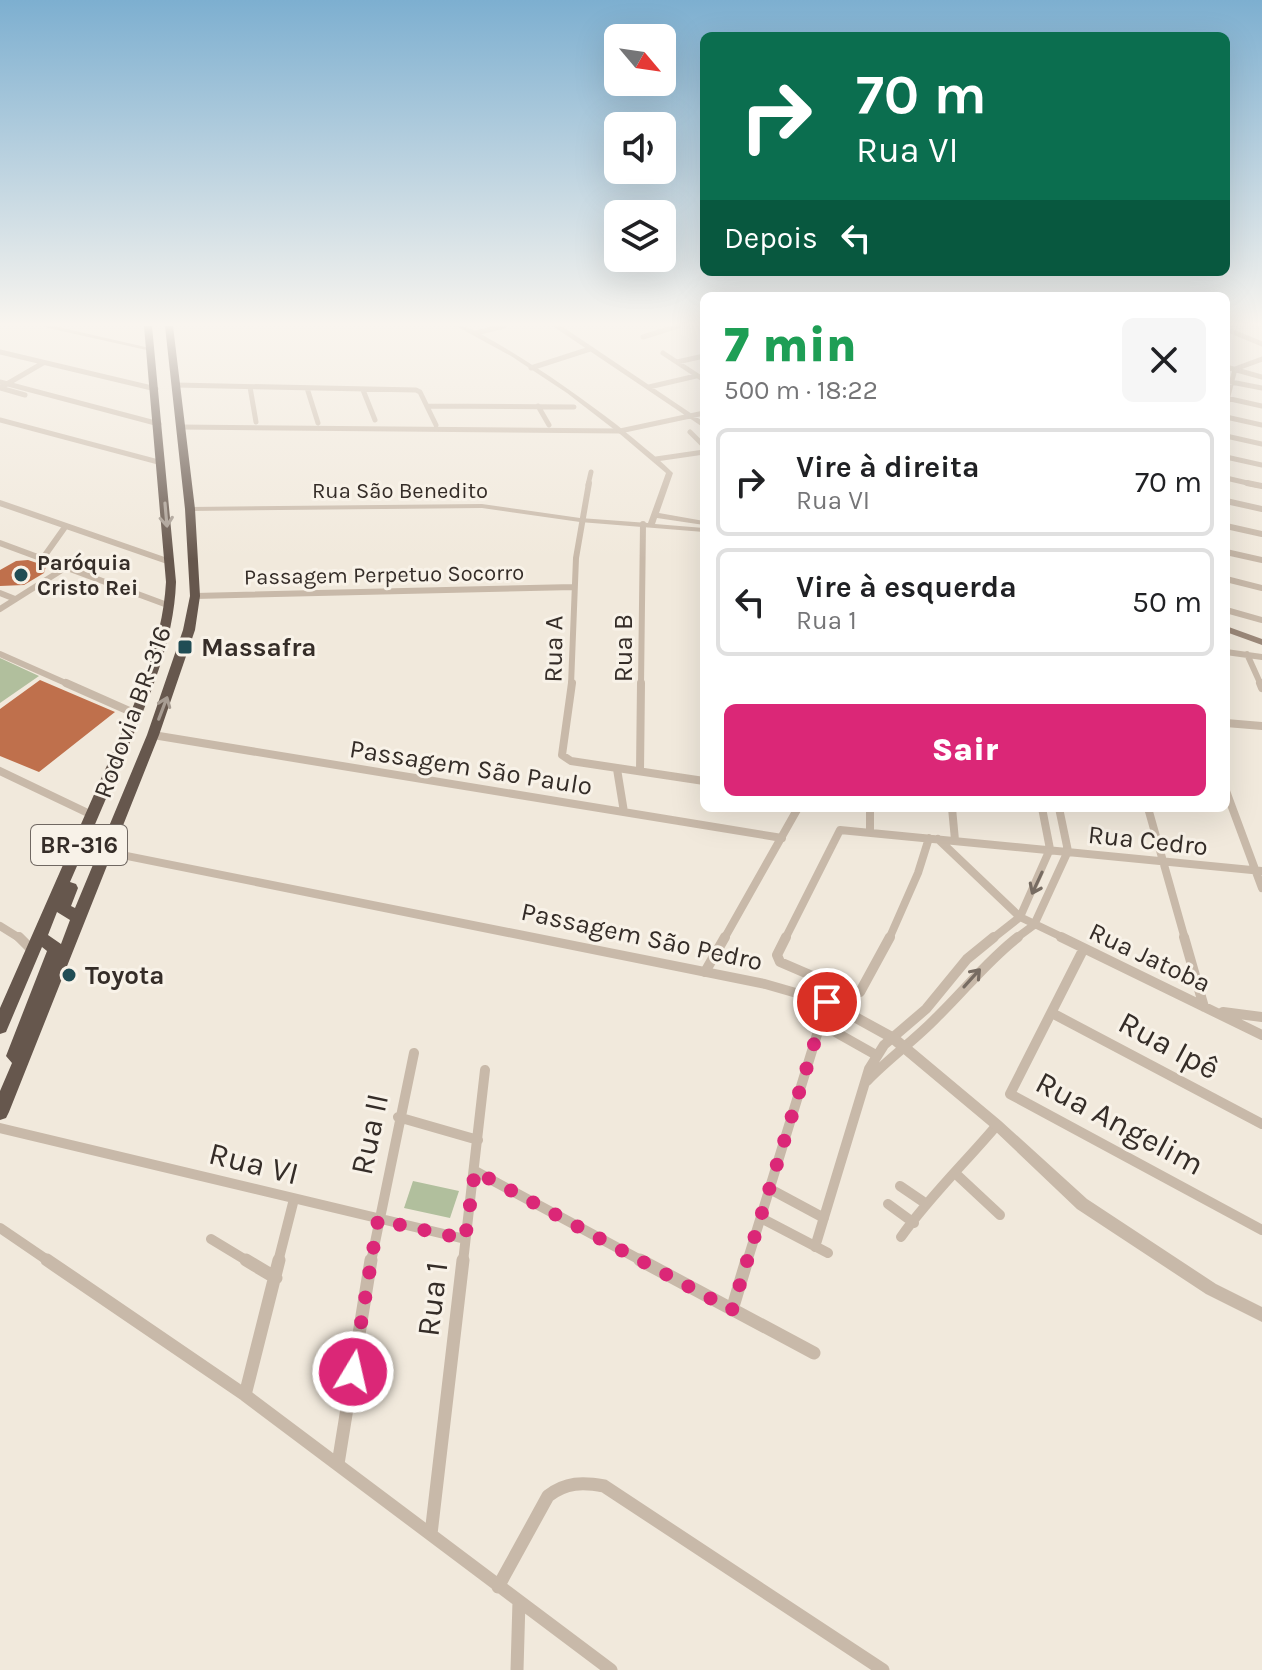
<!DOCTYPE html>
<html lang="pt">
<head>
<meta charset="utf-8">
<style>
  body { margin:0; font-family:Karla,sans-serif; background:#f6f6f6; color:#202124; height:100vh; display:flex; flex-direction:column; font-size:30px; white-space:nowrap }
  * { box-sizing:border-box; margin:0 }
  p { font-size:26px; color:#757577 }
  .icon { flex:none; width:44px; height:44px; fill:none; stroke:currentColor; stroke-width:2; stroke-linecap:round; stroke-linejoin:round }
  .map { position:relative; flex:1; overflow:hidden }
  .side { position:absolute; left:700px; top:292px; width:530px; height:520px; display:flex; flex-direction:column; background:#fff; border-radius:12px; box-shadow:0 8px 32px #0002 }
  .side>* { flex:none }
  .banner { position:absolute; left:700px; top:32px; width:530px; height:244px; border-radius:12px; box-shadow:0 8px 32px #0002; background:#0b6e4f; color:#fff; overflow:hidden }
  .needle { width:52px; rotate:119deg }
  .fabs { position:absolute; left:604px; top:24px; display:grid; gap:16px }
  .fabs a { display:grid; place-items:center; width:72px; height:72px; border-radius:12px; background:#fff; box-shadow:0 8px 32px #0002; font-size:40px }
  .pin { position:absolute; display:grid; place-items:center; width:68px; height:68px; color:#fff; margin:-34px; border:4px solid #fff; border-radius:50%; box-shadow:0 2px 8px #0007 }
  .me { position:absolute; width:88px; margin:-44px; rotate:9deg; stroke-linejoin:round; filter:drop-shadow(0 0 6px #0008) }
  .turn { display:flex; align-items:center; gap:28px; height:168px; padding:0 24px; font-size:36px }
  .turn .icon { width:104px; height:104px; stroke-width:2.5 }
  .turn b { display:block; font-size:56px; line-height:68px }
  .then { display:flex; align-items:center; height:76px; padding:0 24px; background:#0003; gap:16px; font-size:30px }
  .round { display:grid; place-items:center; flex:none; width:84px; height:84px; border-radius:12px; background:#f6f6f6 }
  .overview { display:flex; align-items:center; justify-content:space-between; height:136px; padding:0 24px }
  h1 { font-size:48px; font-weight:800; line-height:60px; color:#1e9e55 }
  .button { display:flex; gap:16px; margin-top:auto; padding:16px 24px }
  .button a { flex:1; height:92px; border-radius:12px; background:#db2777; color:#fff; font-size:32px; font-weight:800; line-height:92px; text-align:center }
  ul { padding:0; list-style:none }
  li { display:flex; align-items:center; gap:24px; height:108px; margin:0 16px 12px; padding:0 8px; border:4px solid #e0e0e0; border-radius:12px }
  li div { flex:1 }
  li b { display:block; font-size:30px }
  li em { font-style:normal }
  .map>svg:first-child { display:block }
  .green { fill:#b1bf9d }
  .building { fill:#bf704c }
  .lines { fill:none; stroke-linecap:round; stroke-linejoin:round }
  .minor-far4 { stroke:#c8b9a9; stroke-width:5 }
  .minor-far3 { stroke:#c8b9a9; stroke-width:6 }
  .minor-far2 { stroke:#c8b9a9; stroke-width:8 }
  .minor-far1 { stroke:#c8b9a9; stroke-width:10 }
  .minor { stroke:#c8b9a9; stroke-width:13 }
  .tertiary { fill:#c8b9a9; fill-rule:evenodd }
  .secondary { fill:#9c897a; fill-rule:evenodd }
  .trunk { fill:#66574d; fill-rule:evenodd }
  .oneway { stroke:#a89d93 }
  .oneway2 { stroke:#776c62 }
  .route { stroke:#db2777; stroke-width:14; stroke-dasharray:0 25.2 }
  .poi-dot { fill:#204d55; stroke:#f8f2e8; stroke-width:3 }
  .labels { text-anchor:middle; stroke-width:6; stroke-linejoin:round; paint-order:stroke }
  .far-street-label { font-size:22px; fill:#352d28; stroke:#f8f2e8 }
  .far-poi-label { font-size:22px; font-weight:bold; fill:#352d28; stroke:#f8f2e8; text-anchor:start }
  .shield { fill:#f8f2e8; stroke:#706862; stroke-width:2 }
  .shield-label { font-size:24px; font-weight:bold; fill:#352d28 }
  .poi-label { font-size:26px; font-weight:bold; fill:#352d28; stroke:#f8f2e8; text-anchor:start }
  .street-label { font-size:26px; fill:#352d28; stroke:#f8f2e8 }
  .near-street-label { font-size:32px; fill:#352d28; stroke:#f8f2e8 }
</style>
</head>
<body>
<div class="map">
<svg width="1262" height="1670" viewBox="0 0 1262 1670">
  <rect width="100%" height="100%" fill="#f1e9dc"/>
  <path class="green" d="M0,658L39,676L0,703Z
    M413,1181L459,1191L450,1218L404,1208Z"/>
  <path class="building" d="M28,560L46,566L44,573L24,585L0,586V570L16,561Z
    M40,680L115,712L39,772L0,756V709Z"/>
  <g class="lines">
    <path class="minor-far4" d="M557,326L704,425
      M1226,329L1262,344
      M476,333L504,326
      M643,337L678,326
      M0,352L156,389
      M663,353L704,380
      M677,362L704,356
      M1226,367L1262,377
      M531,368L590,349
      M1226,381L1262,388
      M0,382L159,424
      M176,385L416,390L420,392L436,425
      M250,387L256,422
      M649,387L696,376
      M307,388L318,423
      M363,390L375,420
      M25,395L0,388L43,363
      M1226,398L1262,406
      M1226,404L1235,369L1262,359
      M427,406L574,407
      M538,406L549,425
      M1226,417L1262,425
      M0,420L162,463
      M180,427L620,431L704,413
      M690,432L704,446
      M1226,436L1262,444
      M1226,457L1262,465
      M656,459L704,452
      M1226,478L1256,485
      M588,485L591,472"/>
    <path class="minor-far3" d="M1247,483L1262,486
      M1226,501L1262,509
      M0,503L170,562
      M1226,526L1262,534
      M0,543L170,606
      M1226,552L1262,560
      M43,558L65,527
      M1226,579L1262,588
      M0,593L15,599
      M195,596L574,587
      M0,609L65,568
      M1226,610L1262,620
      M1226,652L1262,657
      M0,654L70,685
      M1247,654L1261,685
      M571,685L576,558L589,483
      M641,685L643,524"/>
    <path class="minor-far2" d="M66,683L136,714
      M572,683L562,755L571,761L704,781
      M1260,683L1262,688
      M1226,723L1262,726
      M153,735L782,838
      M617,769L624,812
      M0,771L92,815
      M640,771L641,683
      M1226,791L1262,888
      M870,808V831
      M952,808L955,840
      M1148,808L1185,939
      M938,839L1020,917L1066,939
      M0,926L21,939
      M724,939L798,808
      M785,939L840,830L1262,871
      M889,939L918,873L929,838
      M992,939L1020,917L1050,849L1042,808
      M1015,939L1034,925L1068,851L1059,808"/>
    <path class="minor-far1" d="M19,937L33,951
      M786,937L777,955L780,962L852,993L860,992L890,937
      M1061,937L1262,1035
      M1184,937L1204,1007
      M1083,950L1010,1094L1262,1230
      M705,972L725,937
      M1223,1012L1262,1017
      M1052,1013L1262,1124
      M821,1024L876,1055
      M867,1081C889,1058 915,1040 937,1017C965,990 987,961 1018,937
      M398,1117L478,1140
      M0,1128L465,1239
      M475,1171L644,1262
      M956,1174L1000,1215
      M900,1186L925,1203
      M770,1189L824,1218
      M888,1204L914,1223
      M761,1218L828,1253
      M0,1228L50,1262
      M901,1237C929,1197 965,1163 997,1125
      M211,1239L249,1262
      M815,1247L869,1069L884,1045L926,1009L967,959L994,937
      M278,1262L294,1199
      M371,1262L414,1053
      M463,1262L485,1070
      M747,1262L827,1002"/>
    <path class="minor" d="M47,1260L245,1395L611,1670
      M246,1260L276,1278
      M640,1260L814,1353
      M732,1310L747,1260
      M245,1395L279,1260
      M338,1464L371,1260
      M431,1534L463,1260
      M498,1587L548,1496C566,1482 583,1482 604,1486L883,1670
      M517,1670L519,1601"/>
    <path class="tertiary" d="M46,326H54L154,349L151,351L48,328Z
      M456,326C469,325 484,336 495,342C538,367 578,395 617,425C636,441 656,456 673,473L659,513L704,521V525L657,518L655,524L704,528V532L580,522L482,508L190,511L186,509L190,507L482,504L580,518L648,523L666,473L620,434L567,393L511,356Z
      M107,848L765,979L831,998L897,1034L1001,1121L1087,1199L1216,1284L1262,1307V1322L1206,1294L1077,1209L993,1129L889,1042L824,1006L765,989L107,856L103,855L102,852L103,849Z"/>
    <path class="secondary" d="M1226,326H1235L1226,329Z
      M1226,626L1262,639V645L1226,632Z"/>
    <path class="trunk" d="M144,326H152L176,582C174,642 149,698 126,752C107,796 89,839 70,882L76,884L78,888L71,906L75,908L147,735L183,630L190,596L185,509L165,326H173L195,509L200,596L195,630L159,735L9,1112L6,1118L0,1120V1091L12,1063L6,1056L47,951L42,947L6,1032L0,1034V1008C32,935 64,863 96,790C125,724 162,655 166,582ZM57,912L70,920L61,944L48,935Z"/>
  </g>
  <defs><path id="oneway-shaft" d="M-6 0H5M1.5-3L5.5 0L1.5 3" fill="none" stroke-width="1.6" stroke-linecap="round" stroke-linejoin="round" transform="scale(2)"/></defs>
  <g class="oneway">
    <use href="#oneway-shaft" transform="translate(166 515) rotate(85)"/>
    <use href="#oneway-shaft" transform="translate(163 708) rotate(-69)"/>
  </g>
  <g class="oneway2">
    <use href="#oneway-shaft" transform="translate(1037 883) rotate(115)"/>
    <use href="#oneway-shaft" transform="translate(972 978) rotate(-48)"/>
  </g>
  <linearGradient id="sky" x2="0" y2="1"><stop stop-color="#7dafd0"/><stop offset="0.58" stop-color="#f9f5ef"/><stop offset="1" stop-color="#f9f5ef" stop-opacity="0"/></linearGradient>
  <rect width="1262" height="559" fill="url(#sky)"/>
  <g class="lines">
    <path class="route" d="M353,1372L378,1220L465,1239L475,1171L732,1310L827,1002"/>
  </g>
  <g class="poi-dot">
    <circle cx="21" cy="575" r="8"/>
    <rect x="177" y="639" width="16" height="16" rx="4"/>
    <circle cx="69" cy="975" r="8"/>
  </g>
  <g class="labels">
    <g class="far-street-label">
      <text x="400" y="498">Rua São Benedito</text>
      <text transform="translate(384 574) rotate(-1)" y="8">Passagem Perpetuo Socorro</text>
    </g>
    <g class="far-poi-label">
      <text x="37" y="570">Paróquia<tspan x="37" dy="25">Cristo Rei</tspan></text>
    </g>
    <rect class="shield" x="31" y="825" width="96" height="40" rx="6"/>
    <g class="shield-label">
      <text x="79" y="853">BR-316</text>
    </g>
    <g class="poi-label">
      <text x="201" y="656">Massafra</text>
      <text x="85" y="984">Toyota</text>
    </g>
    <g class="street-label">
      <text transform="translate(623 648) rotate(-90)" y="9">Rua B</text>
      <text transform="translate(553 649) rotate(-89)" y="9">Rua A</text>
      <text transform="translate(132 712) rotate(-70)" y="9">Rodovia BR-316</text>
      <text transform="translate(471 767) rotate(9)" y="9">Passagem São Paulo</text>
      <text transform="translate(1148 840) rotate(6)" y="9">Rua Cedro</text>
      <text transform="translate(642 936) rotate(12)" y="9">Passagem São Pedro</text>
      <text transform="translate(1150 957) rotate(25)" y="9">Rua Jatoba</text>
    </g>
    <g class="near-street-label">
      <text transform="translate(1169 1045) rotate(28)" y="11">Rua Ipê</text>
      <text transform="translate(1120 1123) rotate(28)" y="11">Rua Angelim</text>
      <text transform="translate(369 1134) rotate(-78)" y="11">Rua II</text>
      <text transform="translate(254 1163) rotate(14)" y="11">Rua VI</text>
      <text transform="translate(432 1299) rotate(-83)" y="11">Rua 1</text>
    </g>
  </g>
</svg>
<div class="fabs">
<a><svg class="needle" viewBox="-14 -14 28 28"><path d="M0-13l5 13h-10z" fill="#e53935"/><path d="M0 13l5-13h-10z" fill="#757577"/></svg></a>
<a><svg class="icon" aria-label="sound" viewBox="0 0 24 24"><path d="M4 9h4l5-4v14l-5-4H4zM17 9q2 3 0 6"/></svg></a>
<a><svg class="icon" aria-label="layers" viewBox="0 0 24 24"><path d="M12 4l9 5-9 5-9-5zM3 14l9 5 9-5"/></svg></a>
</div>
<div class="pin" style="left:827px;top:1002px;background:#d93025"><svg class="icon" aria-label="arrive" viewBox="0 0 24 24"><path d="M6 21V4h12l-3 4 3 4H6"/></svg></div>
<svg class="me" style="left:353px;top:1372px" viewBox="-20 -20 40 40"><circle r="17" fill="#db2777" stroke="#fff" stroke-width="3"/><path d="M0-11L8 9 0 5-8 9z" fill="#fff"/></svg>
<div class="banner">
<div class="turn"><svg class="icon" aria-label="right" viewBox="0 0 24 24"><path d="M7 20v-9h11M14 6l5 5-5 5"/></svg><div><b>70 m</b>Rua VI</div></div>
<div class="then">Depois<svg class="icon" aria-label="left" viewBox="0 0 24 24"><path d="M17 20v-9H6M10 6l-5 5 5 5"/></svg></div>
</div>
<section class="side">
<div class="overview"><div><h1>7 min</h1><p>500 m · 18:22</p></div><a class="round"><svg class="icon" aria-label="close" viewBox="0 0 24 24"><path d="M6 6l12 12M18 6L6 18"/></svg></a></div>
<ul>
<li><svg class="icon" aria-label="right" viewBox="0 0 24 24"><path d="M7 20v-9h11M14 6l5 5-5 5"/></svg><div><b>Vire à direita</b><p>Rua VI</p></div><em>70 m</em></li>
<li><svg class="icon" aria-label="left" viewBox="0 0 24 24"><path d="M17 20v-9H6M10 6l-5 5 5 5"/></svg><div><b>Vire à esquerda</b><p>Rua 1</p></div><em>50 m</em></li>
</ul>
<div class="button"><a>Sair</a></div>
</section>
</div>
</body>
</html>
